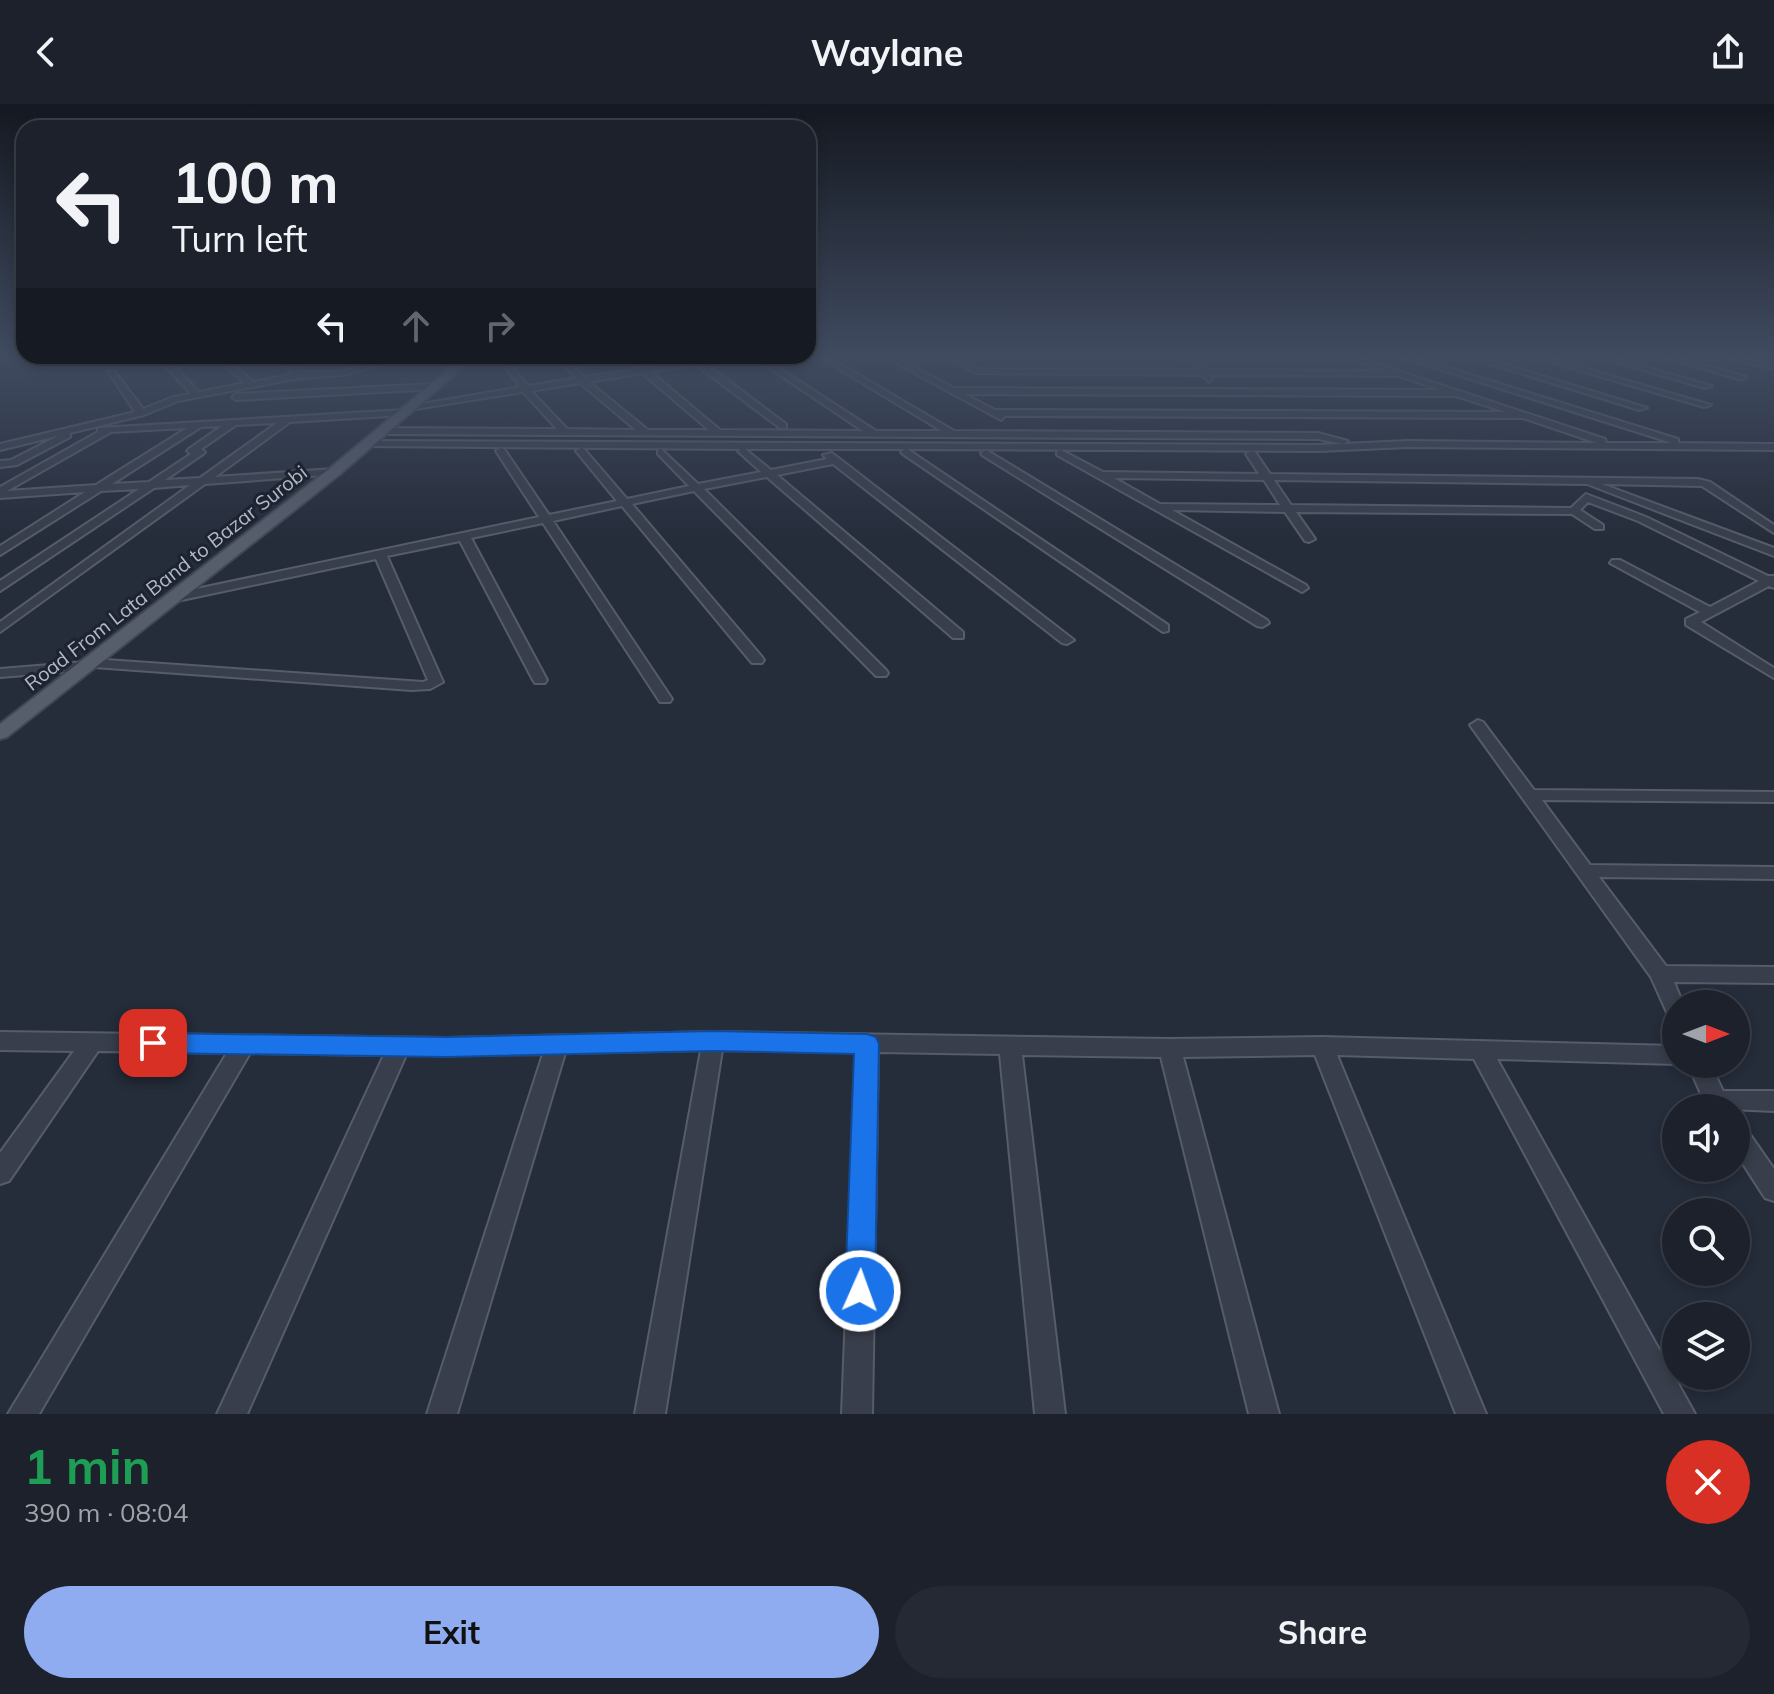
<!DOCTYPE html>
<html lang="en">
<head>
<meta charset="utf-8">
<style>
  body { margin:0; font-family:Mulish,sans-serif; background:#252934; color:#f1f3f6; height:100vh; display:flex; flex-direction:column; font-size:30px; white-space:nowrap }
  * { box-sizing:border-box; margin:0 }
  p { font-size:26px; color:#a0a3a9 }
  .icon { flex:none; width:44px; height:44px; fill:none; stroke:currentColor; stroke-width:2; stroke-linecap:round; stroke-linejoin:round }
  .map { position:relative; height:1310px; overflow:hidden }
  .drawer { display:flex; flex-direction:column; background:#1c212c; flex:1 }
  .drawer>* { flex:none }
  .top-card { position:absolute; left:16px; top:16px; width:800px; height:244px; border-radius:24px; box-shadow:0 4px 12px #0003,0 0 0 2px #3a3e48; background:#1c212c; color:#f1f3f6; overflow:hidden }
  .needle { width:52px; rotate:90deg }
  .tools { position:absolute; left:1662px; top:886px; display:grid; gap:16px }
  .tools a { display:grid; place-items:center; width:88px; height:88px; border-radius:50%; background:#1c212c; box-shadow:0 4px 12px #0003,0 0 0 2px #3a3e48; font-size:40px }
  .pin { position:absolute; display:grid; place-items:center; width:68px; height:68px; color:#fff; margin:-34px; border-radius:16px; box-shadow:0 4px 12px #0006 }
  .me { position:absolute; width:88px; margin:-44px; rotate:2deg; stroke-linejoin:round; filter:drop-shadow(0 0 6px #0008) }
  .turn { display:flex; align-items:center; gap:28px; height:168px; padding:0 24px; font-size:36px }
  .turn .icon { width:104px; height:104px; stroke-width:2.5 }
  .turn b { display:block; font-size:56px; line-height:68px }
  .lanes { display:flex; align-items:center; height:76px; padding:0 24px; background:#0003; justify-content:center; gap:40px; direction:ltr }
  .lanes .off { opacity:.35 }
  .round { display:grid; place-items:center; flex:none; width:84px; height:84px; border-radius:42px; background:#252934 }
  .overview { display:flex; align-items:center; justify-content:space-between; height:136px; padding:0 24px }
  h1 { font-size:48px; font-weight:700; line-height:60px; color:#1e9e55 }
  .action { display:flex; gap:16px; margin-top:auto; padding:16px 24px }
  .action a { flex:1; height:92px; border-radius:48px; background:#8facf0; color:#111; font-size:32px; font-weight:700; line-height:92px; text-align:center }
  .action a+a { background:#252934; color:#f1f3f6 }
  header { display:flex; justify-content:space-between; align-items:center; height:104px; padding:0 24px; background:#1c212c; font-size:36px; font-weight:700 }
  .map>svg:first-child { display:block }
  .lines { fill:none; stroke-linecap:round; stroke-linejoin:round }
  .minor-casing { stroke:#565c69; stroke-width:4 }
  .major-casing { stroke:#414754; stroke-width:4 }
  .minor { fill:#383e4b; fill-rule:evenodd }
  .major { fill:#565d6b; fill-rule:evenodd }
  .route { fill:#1a73e8; stroke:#114b97; stroke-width:2 }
  .labels { text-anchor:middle; stroke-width:6; stroke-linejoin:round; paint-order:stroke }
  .far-street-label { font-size:20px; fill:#b4b9c6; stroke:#1d2330 }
</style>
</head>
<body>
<header><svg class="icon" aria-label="back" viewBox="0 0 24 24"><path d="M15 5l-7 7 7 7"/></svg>Waylane<svg class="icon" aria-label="share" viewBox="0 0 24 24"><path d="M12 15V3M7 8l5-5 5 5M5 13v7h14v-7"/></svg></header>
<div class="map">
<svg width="1774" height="1310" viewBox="0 0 1774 1310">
  <rect width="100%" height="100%" fill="#252c3a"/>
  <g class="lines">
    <defs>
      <path id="minor" d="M216,253H225L253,278L294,270L277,253H285L302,268L344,267L394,253H406L344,271L300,274L178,297L144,311L70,329V333L17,361L0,363V357L11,356L58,332L0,346V340L135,308L108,267H114L143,305L173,293L191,290L164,261V257H170L199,288L245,279Z
        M558,253H566L584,273L637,265L624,253H633L646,264L691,257L695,254L735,253L705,259L786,320V324H780L696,261L651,268L720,326L863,327L753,253H762L876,327H942L819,253H828L954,327L1318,329L1348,337L1343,340L1318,335L382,330L377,327L382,324L557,325L523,288L409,306L405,303L520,283L502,258L506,256L528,282L576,274ZM642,269L709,326H648L589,278ZM580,279L636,326L567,325L531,287Z
        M885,253H895L954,284L1441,286L1399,272L1210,271L1213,275L1209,278L1202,271L975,269L946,253H956L977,265L1198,266L1189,253H1197L1207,266L1384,267L1345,253H1356L1605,335L1606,339H1672L1401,253H1413L1678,335V339L1774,340V346L1408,343L1319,347L907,345L1168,521V527L1163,528L903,350L901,348L905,345H745L771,366L827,355L823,351L832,349L1074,536L1067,540L1062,539L833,360L777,371L963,528V534H953L767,373L704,385L886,566L888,569L886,572H876L694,387L632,400L762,553L764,556L762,559H752L622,402L553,417L672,595L670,598H660L543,419L471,434L547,576L545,579H535L533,576L460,437L387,452L443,578L430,585L411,586L94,563L88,566L0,573V565L86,558L92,555L423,578L428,576L376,455L177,497L171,493L177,489L539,413L496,347L501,344L504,345L549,411L617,397L576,347L581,344L584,345L627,395L689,382L658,350V346L661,345L698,380L761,368L740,349L738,347L741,345L364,342V338L367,337L1319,341L1408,337L1597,339L1523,314L1005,312L1001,316ZM964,290L1456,292L1506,308L995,306Z
        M1468,253H1480L1647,304L1639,306Z
        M1534,253H1546L1711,301L1704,303Z
        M1598,253H1610L1712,282L1705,284Z
        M1664,253H1677L1746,273L1742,276Z
        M1728,253H1741L1774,261V265Z
        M434,280L438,283L437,285L236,296L232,293L236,290Z
        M403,306L406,307V311L290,318L215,373L334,365L338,366V370L205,380L0,528V518L190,381L154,384L0,487V477L139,385L101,387L0,451V442L85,388L0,394V383L98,328V324ZM277,319L200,374L165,376L203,350L205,348L201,345L236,321ZM222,322L189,345L187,347L191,350L149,378L112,380L201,323ZM187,324L96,381L7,387L111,328Z
        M986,346L1267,516L1269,519L1262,523L1257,522L982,351L981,349Z
        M1061,346L1103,368L1259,370L1246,350L1251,347L1255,348L1270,370L1698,375L1710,378L1774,421V429L1702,382L1602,380L1774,444V452L1587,380L1274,376L1291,401L1571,404L1586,390L1646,413L1768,472H1774V484L1769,482L1701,518L1774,564V574L1686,521V515L1700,508L1610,459L1612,456H1620L1710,503L1759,477L1638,417L1588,398L1580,406L1603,421V425H1595L1572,410L1296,408L1315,435L1309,438L1305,437L1285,408L1172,406L1306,481L1308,484L1302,488L1057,351V347ZM1114,374L1264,376L1280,401L1160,400Z
        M1478,616L1483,618L1534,686L1774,688V698L1542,696L1590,761L1774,763V775L1599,773L1666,862L1774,863V879L1674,878L1683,900H1676V915L1669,913L1651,873L1470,621Z
        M0,928L447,934L713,928L1170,935L1322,933L1676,942V960L1497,955L1695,1310H1664L1474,955L1337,951L1486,1310H1456L1315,951L1183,953L1279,1310H1249L1161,953L1022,951L1065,1310H1035L1000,950L878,948L872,1310H842L856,948L722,946L665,1310H635L701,946L565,949L457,1310H427L543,950L406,951L247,1310H217L384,951L250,949L39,1310H8L227,949L98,947L9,1077L0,1080V1049L74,947L0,946Z
        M1688,960H1710L1723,987H1774V1007L1707,1004Z
        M1736,1019L1744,1022L1774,1065V1097L1765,1094L1736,1049Z"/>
      <path id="major" d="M456,253H466L461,265L339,371L7,633L0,635V620L329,365L443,270Z"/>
    </defs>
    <use href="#minor" class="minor-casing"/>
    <use href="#major" class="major-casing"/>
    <use href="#minor" class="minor"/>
    <use href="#major" class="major"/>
  </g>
  <linearGradient id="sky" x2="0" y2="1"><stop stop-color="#141820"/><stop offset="0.58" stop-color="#404b60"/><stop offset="1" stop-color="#404b60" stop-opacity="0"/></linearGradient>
  <rect width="1774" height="436" fill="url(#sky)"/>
  <path class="route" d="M713,927L867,930L876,933L879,940L875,1187L871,1197L860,1202L849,1197L845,1187L854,950L713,947L447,953L153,949L145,946L141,939L145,932L153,929L447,933Z"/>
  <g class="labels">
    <g class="far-street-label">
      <text transform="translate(166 474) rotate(-38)" y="7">Road From Lata Band to Bazar Surobi</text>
    </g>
  </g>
</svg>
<div class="tools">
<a><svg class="needle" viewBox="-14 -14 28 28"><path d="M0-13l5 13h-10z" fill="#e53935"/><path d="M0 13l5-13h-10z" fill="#a0a3a9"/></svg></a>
<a><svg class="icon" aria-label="sound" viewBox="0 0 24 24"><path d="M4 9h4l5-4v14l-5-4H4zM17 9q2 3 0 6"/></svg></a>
<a><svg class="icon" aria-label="search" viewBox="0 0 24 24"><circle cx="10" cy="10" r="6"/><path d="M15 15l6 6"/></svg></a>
<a><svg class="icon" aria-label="layers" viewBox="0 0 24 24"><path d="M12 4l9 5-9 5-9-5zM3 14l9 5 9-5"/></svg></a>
</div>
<div class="pin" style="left:153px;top:939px;background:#d93025"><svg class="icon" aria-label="arrive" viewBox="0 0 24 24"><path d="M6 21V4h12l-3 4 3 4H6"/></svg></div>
<svg class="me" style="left:860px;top:1187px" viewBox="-20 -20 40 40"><circle r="17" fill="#1a73e8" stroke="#fff" stroke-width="3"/><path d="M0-11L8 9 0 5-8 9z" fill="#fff"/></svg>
<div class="top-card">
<div class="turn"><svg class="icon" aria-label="left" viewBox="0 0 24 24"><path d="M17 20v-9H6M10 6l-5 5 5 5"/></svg><div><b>100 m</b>Turn left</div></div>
<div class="lanes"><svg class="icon" aria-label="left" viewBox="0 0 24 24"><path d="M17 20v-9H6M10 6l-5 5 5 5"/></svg><svg class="icon off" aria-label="ahead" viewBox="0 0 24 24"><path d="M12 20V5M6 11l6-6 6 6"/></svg><svg class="icon off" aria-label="right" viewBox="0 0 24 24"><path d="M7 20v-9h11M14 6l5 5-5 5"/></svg></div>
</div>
</div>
<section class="drawer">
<div class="overview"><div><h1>1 min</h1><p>390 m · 08:04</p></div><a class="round" style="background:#d93025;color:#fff"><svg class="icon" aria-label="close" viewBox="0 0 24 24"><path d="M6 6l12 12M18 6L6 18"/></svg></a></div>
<div class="action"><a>Exit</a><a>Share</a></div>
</section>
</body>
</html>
